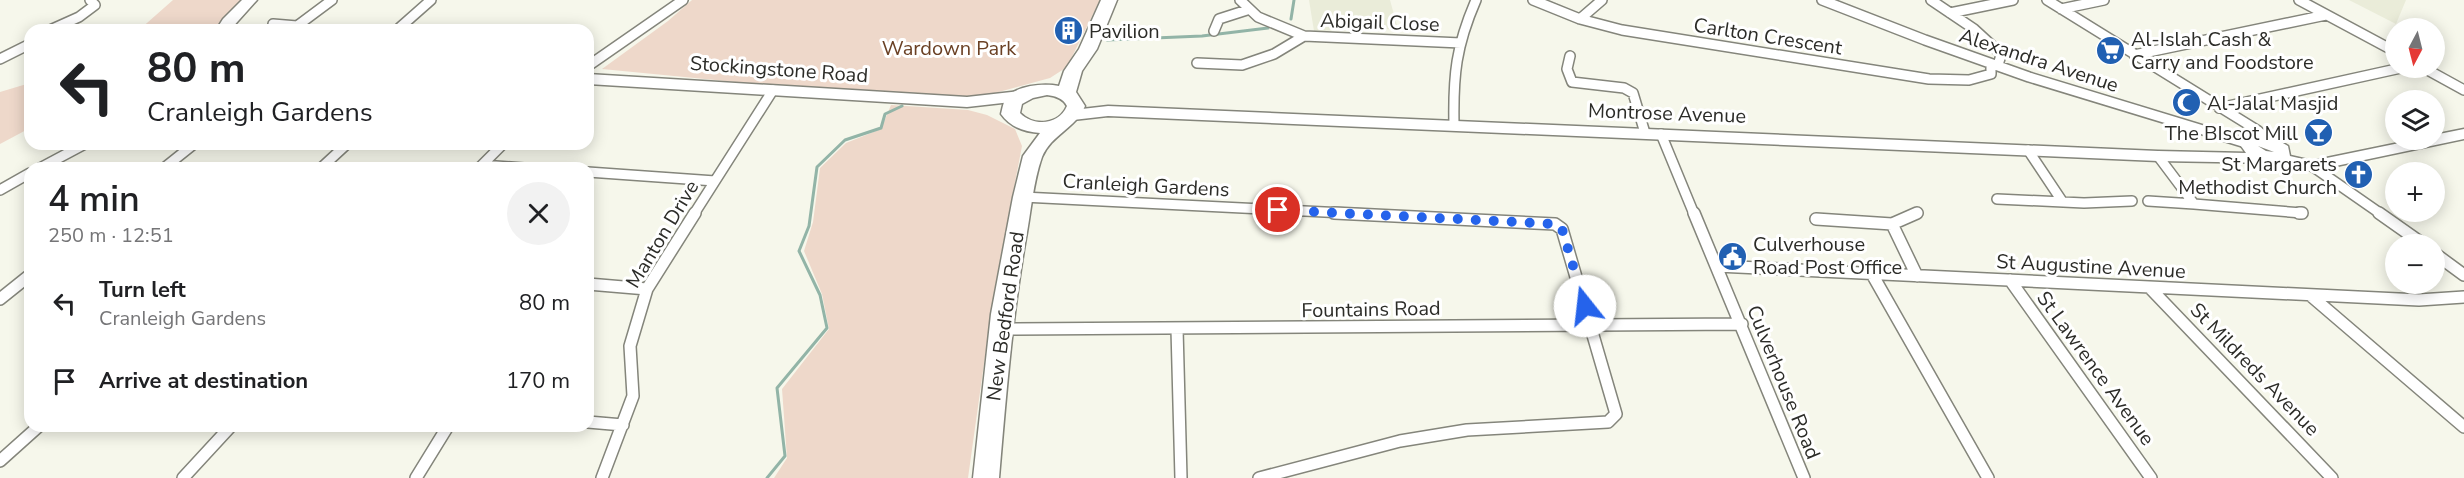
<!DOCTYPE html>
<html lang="en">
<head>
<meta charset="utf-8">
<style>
  body { margin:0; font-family:"Nunito Sans",sans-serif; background:#f2f2f2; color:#202124; height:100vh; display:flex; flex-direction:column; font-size:22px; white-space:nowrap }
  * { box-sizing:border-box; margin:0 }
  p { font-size:20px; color:#757577 }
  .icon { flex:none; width:33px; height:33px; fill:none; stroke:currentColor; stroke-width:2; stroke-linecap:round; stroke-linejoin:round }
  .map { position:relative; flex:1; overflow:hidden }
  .sheet { position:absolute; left:24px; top:162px; width:570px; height:270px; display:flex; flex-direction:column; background:#fff; border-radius:18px; box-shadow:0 3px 15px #0003 }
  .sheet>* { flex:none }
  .banner { position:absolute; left:24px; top:24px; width:570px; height:126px; border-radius:18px; box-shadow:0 3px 15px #0003; background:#fff; color:#202124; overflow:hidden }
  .needle { width:39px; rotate:187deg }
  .tools { position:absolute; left:2385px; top:18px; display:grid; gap:12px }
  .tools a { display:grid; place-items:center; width:60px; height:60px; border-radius:50%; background:#fff; box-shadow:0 3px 15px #0003; font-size:30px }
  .pin { position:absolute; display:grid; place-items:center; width:51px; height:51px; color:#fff; margin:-26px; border:3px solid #fff; border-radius:50%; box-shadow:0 2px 6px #0007 }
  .me { position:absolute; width:66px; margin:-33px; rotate:344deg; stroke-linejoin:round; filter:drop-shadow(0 0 4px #0008) }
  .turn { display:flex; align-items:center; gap:21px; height:126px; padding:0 24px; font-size:27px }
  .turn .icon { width:78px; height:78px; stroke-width:2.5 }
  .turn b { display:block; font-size:42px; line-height:51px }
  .round { display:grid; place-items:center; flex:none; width:63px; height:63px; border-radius:32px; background:#f2f2f2 }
  .head { display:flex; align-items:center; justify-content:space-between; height:102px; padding:0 24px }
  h1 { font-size:36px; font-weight:600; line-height:45px }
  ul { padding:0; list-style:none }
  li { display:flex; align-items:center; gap:18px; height:78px; padding:0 24px }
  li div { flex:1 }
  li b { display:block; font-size:22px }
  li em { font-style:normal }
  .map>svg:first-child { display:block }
  .built { fill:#eaecd9 }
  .green { fill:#eed8ca }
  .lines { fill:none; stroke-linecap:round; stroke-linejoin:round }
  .stream { stroke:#92b4a7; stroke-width:3 }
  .street-far1-casing { stroke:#84857b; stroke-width:12 }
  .street-casing { stroke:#84857b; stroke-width:14 }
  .primary-casing { stroke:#84857b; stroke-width:3 }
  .highway-casing { stroke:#84857b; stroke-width:3 }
  .street-far1 { stroke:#fff; stroke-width:9 }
  .street { stroke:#fff; stroke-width:11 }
  .primary { fill:#fff; fill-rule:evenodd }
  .highway { fill:#fff; fill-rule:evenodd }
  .route { stroke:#2563eb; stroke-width:10; stroke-dasharray:0 18 }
  .labels { text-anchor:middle; stroke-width:6; stroke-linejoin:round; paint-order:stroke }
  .street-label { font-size:20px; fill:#2c2c28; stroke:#fff }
  .poi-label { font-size:20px; fill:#2c2c28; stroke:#fff; text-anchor:start }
  .park-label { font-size:20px; fill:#6a4024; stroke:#fff }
</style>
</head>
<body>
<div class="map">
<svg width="2464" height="478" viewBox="0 0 2464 478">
  <rect width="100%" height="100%" fill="#f6f7eb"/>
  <path class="built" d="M1309,0H1390L1398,29L1314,31Z
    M2349,0H2406L2396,24Z"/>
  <path class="green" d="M173,0H242L213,30H139Z
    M692,0H1100L1067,67L1050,78L980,97L778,86L602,69L668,21Z
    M30,83V128L0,144V92Z
    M891,105L968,110L987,115L1015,129L1022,146L994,292L968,478H774L787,458L782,389L829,329L822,294L804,251L813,222L820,168L846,143L881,129Z"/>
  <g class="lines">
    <path class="stream" d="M1291,19L1294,0
      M1107,40L1202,36L1268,28
      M767,478L785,456L777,388L827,328L820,295L799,251L809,226L817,167L845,140L881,128L885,114L902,106"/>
    <defs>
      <path id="street-far1" d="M1240,0L1258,17L1304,36
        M1533,0L1580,19L1622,30L1929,79L1969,80L1991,74V64
        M1822,0L1925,40L2029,77L2249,144
        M1931,0L1974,29L1998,51L2001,55L1998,65
        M2047,0L2257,130L2274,145
        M2299,0L2396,52
        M2061,9L2104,0
        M1950,13L2013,0
        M1580,19L1602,0
        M273,24L297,26L332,0
        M50,30L79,17L95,5L90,0
        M397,30L431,0
        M1214,31L1219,19L1247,10
        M2134,55L2326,15
        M1570,56L1567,69L1572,82L1624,88L1633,93L1645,133
        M0,59L30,44
        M1197,63L1242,65L1274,54L1304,36L1461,43
        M588,66L683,0
        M2424,68L2464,90
        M2219,108L2401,68
        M1454,125C1453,75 1456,46 1476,0
        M1661,134L1694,214
        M2028,150L2062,201
        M482,165L524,168
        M2312,166L2381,214
        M480,167L503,144
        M40,168L85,144
        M164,168L194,144
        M321,168L347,144
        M588,172L715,181
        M0,190L30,173
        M1023,197L1364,214
        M1997,199L2084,203L2132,201
        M2148,201L2194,204L2158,156
        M2194,204L2302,213
        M694,214L773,90
        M1914,214L1917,213"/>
      <path id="street" d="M1694,213L1804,478
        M2299,213H2302
        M2379,213L2423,244
        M1816,219L1892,224L1917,276
        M1892,224L1917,213
        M2434,253L2464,275
        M1717,266L2419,300L2464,297
        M1872,274L1988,478
        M2010,280L2151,478
        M588,284L647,289
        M2149,287L2332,478
        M2310,295L2464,427
        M0,299L30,275
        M1001,329L1742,324
        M1177,329L1181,478
        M588,422L623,425
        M0,461L39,426
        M183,478L231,426
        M416,478L448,426
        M602,478L633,396L630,346L647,289L695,213
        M1259,478L1400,441L1467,430L1608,422L1616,414L1562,229L1555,224L1334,213"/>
      <path id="primary" d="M242,0H257L230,30H216L223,19Z
        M588,74L967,97L1020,91L1028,96L1020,101L967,107L588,84Z
        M1108,106L2158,151L2246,153L2241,146L2246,138C2261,134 2276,138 2288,146L2290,156L2312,161L2414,140H2434V135L2464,129V139L2312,171L2274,163L2158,161L1108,116L1073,120L1065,115L1073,110ZM2258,146L2274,152L2266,151Z"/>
      <path id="highway" d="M1101,0H1117L1097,49L1082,71L1076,92L1085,106C1076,128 1051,135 1042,157C1033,182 1031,212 1026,238C1012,319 1006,397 999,478H973L991,314L1013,197L1023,156L1040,133C1024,132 1010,127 1001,114C1002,110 1003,104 1005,100C1014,85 1044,83 1059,86L1064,71L1079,49ZM1047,95C1055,96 1063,98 1067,106C1059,125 1034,127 1020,113L1022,104L1033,98Z"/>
    </defs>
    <use href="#street-far1" class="street-far1-casing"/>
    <use href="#street" class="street-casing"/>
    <use href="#primary" class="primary-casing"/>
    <use href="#highway" class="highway-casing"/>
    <use href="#street-far1" class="street-far1"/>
    <use href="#street" class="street"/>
    <use href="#primary" class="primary"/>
    <use href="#highway" class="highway"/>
  </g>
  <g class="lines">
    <path class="route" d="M1278,210L1555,224L1562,229L1585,306"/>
  </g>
  <defs>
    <symbol id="building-disc" viewBox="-11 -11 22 22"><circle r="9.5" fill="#2160b2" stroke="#fff"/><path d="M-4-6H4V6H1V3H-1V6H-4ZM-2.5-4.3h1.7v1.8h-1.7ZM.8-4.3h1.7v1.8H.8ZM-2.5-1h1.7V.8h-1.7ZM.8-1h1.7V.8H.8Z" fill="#fff"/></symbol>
    <symbol id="supermarket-disc" viewBox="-11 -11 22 22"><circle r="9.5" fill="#2160b2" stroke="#fff"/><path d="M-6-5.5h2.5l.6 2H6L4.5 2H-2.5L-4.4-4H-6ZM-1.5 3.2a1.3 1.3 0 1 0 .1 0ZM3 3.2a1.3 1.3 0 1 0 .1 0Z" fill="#fff"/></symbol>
    <symbol id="mosque-disc" viewBox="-11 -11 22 22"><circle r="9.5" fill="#2160b2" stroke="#fff"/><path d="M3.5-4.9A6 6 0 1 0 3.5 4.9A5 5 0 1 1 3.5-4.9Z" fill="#fff"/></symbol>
    <symbol id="bar-disc" viewBox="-11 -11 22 22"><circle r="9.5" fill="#2160b2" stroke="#fff"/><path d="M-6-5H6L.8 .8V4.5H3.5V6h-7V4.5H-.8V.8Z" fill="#fff"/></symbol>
    <symbol id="church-disc" viewBox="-11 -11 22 22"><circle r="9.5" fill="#2160b2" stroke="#fff"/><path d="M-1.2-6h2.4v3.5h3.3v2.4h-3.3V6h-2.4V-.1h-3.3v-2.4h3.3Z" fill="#fff"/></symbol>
    <symbol id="civic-disc" viewBox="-11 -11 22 22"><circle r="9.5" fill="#2160b2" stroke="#fff"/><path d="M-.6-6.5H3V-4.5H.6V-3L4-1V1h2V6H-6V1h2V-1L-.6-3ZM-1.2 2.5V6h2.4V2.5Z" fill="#fff"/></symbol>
  </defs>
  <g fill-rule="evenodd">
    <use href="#building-disc" x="1052" y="14" width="33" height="33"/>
    <use href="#supermarket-disc" x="2094" y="34" width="33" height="33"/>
    <use href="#mosque-disc" x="2170" y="86" width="33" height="33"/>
    <use href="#bar-disc" x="2302" y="116" width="33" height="33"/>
    <use href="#church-disc" x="2342" y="158" width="33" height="33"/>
    <use href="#civic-disc" x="1716" y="240" width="33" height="33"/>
  </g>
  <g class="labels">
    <g class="street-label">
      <text transform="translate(1380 22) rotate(2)" y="7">Abigail Close</text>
      <text transform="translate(1768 36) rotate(9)" y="7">Carlton Crescent</text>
      <text transform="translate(2039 60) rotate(18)" y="7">Alexandra Avenue</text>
      <text transform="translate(779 69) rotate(4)" y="7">Stockingstone Road</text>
      <text transform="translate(1667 113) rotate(2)" y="7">Montrose Avenue</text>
      <text transform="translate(1146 185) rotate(3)" y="7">Cranleigh Gardens</text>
      <text transform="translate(662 234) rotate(-59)" y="7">Manton Drive</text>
      <text transform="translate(2091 266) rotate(3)" y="7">St Augustine Avenue</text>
      <text transform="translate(1371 309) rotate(-1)" y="7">Fountains Road</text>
      <text transform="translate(1005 316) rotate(-82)" y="7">New Bedford Road</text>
      <text transform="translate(2096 368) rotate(54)" y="7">St Lawrence Avenue</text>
      <text transform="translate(2255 369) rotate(46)" y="7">St Mildreds Avenue</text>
      <text transform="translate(1784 382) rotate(68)" y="7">Culverhouse Road</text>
    </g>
    <g class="poi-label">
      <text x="1089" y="38">Pavilion</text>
      <text x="2131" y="46">Al-Islah Cash &amp;<tspan x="2131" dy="23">Carry and Foodstore</tspan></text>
      <text x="2207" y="110">Al-Jalal Masjid</text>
      <text x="2298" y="140" text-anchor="end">The BIscot Mill</text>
      <text x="2337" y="171" text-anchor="end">St Margarets<tspan x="2337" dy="23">Methodist Church</tspan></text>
      <text x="1753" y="251">Culverhouse<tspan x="1753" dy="23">Road Post Office</tspan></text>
    </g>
    <g class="park-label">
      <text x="949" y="55">Wardown Park</text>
    </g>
  </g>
</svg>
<div class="tools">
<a><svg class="needle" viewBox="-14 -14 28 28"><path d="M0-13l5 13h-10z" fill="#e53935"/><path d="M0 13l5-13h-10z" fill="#757577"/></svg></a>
<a><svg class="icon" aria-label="layers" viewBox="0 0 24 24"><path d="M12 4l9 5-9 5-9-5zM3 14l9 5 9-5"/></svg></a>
<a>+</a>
<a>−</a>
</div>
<div class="pin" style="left:1278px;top:210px;background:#d93025"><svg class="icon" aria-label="arrive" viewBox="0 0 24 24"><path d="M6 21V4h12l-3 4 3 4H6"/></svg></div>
<svg class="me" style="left:1585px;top:306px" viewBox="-20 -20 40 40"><circle r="19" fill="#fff"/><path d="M0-13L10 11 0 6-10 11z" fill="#2563eb"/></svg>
<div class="banner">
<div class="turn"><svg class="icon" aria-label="left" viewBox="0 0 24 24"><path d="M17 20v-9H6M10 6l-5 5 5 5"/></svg><div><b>80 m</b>Cranleigh Gardens</div></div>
</div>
<section class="sheet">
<div class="head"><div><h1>4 min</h1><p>250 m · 12:51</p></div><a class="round"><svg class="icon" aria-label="close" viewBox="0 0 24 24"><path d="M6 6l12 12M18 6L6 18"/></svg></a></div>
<ul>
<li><svg class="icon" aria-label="left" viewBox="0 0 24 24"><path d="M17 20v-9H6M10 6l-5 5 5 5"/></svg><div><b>Turn left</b><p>Cranleigh Gardens</p></div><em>80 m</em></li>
<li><svg class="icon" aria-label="arrive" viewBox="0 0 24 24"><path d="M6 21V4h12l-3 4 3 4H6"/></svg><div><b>Arrive at destination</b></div><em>170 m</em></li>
</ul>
</section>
</div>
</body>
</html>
